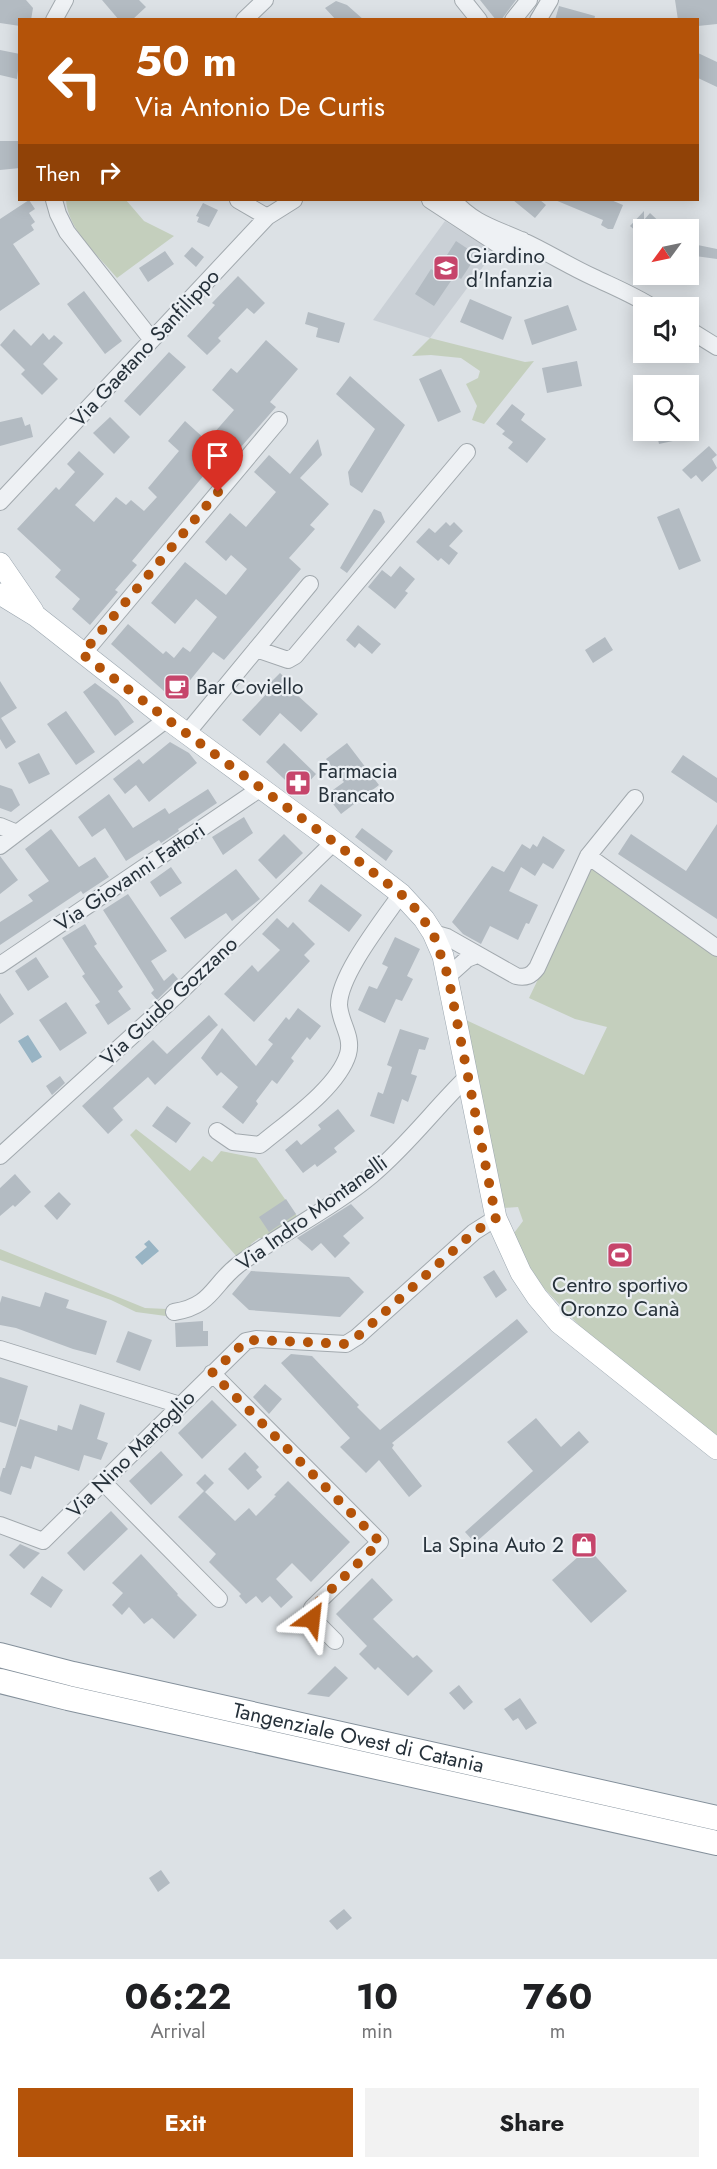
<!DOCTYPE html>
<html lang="en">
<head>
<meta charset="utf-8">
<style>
  body { margin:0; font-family:Jost,sans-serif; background:#f2f2f2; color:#202124; height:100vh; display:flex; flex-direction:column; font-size:22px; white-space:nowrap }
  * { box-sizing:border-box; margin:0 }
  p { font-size:20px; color:#757577 }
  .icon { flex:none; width:33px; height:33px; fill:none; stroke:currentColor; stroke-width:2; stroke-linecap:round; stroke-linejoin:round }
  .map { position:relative; height:1959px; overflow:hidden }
  .details { display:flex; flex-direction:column; background:#fff; flex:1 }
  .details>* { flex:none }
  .banner { position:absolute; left:18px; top:18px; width:681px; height:183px; border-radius:0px; box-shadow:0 3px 15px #0003; background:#b45309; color:#fff; overflow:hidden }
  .needle { width:39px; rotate:237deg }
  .fabs { position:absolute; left:633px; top:219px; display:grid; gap:12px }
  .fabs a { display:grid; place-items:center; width:66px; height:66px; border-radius:0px; background:#fff; box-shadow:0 3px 15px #0003; font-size:30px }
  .pin { position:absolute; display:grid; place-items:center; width:51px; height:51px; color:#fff; margin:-62px -26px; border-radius:50% 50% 50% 0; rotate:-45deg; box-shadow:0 0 6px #0007 }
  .pin .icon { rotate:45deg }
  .me { position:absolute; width:66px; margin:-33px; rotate:30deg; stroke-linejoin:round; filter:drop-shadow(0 0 4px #0008) }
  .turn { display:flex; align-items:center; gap:21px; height:126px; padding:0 18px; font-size:27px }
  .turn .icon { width:78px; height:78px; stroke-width:2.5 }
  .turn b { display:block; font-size:42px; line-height:51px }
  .then { display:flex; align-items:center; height:57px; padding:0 18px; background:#0003; gap:12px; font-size:22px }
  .eta { display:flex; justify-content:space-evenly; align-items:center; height:102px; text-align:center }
  .eta b { font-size:36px; font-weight:700; line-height:42px }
  .action { display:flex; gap:12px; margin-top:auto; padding:12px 18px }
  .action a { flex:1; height:69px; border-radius:0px; background:#b45309; color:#fff; font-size:24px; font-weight:700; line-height:69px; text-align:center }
  .action a+a { background:#f2f2f2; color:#202124 }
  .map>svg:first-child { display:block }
  .built { fill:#cad0d6 }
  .green { fill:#c4cfbd }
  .water { fill:#98b4c4 }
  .building { fill:#b3bbc2 }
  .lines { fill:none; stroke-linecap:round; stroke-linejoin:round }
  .minor-casing { stroke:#a2a9ae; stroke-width:18 }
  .major-casing { stroke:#9ca7b0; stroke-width:22 }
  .highway-casing { stroke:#84909b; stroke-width:26 }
  .minor { stroke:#eef1f4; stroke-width:16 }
  .major { stroke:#fff; stroke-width:21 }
  .highway { stroke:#fff; stroke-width:24 }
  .route { stroke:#b45309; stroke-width:10; stroke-dasharray:0 18 }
  .labels { text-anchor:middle; stroke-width:4.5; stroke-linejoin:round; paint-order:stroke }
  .poi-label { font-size:21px; fill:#26313a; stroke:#ebeff3; text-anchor:start }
  .street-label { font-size:21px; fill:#26313a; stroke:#ebeff3 }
</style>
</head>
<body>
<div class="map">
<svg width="717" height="1959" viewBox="0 0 717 1959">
  <rect width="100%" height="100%" fill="#dce1e5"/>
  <path class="built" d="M445,221L494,252L430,338L373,320Z"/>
  <path class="green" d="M66,200H126L144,221L174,236L117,278C98,255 68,230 66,200Z
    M430,338L525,362L534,361L484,424L472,420L477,406L466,384L478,378L480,371L461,358L431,355L412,356Z
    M595,867L717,955V1437L589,1336L543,1287L528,1264L514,1233L523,1221L518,1207L504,1208L466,1020L584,1075L607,1027L575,1019L529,998L581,890L589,868Z
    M136,1129L190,1171L203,1156L212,1162L221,1151L256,1158L299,1219L269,1238H259L251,1244L250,1250L238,1258L130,1135Z
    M0,1249L145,1308L167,1309L166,1316L136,1312L111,1300L0,1260Z"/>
  <path class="water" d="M28,1035L42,1057L32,1063L18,1041Z
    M149,1240L159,1251L142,1265L135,1257L147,1247L144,1244Z"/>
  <path class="building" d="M0,0H26L33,8L31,20H20V26L0,23Z
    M102,0H139L146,7L132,20H119Z
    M480,0H516L501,20H496Z
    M675,0H717V24L698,26V20H678Z
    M336,1L347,5L364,20H336L325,8Z
    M559,6L595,16L594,20H555Z
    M0,50L20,54L17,79L0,75Z
    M698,53L717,62V87L698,78Z
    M0,141H20V168L0,170Z
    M29,200L35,209L29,213L35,222L31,225L34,230L13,244L40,284L0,311V219Z
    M513,200H540L546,205L535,218Z
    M555,200H611L623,205L613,229H608L601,225L603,220Z
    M203,203L218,210L209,227L197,222L199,217L196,216Z
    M644,211V220L650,213L668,230H644V238L630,226Z
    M456,241L477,255L461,279L455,275L434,306L415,294L431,269L436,272Z
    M688,243L717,249V259L688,255Z
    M192,247L204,257L196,267L184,256Z
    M165,251L174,264L148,282L139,268Z
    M238,276L265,303L254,314L247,308L218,338L221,341L207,355L187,336L215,305L212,303Z
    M84,291L122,341L105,354L67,304Z
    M470,299L512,317L503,340L460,322Z
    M568,305L577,330L532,345L524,320Z
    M308,312L345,323L339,343L316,337L318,328L305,324Z
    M14,329L31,346L43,333L49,340L54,335L63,343L43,364L58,379L42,395L21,374L25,370L0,345Z
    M266,340L298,369L270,402L276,407L212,480L205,474L132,561L137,565L115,590L118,592L90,625L72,609L80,599L55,577L61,570L17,529L56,487L59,490L75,472L67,464L79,451L104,474L75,505L94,522L116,497L126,505L131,500L144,511L157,497L148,488L179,451L168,441L185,421L207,441L234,410L212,390L231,368L237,373Z
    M169,352L186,367L140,416L124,401Z
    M577,361L582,386L547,393L542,368Z
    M441,369L461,412L438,422L419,379Z
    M350,376L405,425L362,493L350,485L348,472L375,429L336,394Z
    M512,404L525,414L521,420L546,439L527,463L508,448L513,442L502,434L505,431L496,424Z
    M22,417L25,426L30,424L33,437L0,446V422Z
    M110,417L130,437L114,454L93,433Z
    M656,430H695L696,436L659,444Z
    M318,439L322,455L300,478L329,504L310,525L315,529L289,558L301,569L224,660L213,652L174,700L111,644L128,624L163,654L166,651L174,658L183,647L190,652L217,617L196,599L175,624L151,603L185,562L226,595L247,569L231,555L226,561L205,542L230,513L246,527L276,492L254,472L269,455L290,474Z
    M709,446L717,455L712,459L717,468L702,482L696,475L691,479L682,470Z
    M679,508L701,561L679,570L657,517Z
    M374,509L381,512L385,522L347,573L340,568Z
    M446,522L450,526L454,522L463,531L449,546L458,553L449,565L441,558L438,561L416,542L429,528L435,533Z
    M400,566L415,579L405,591L408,593L395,609L368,587L382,570L391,577Z
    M358,625L381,644L372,654L359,643L355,648L346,640Z
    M605,637L613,650L593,663L585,650Z
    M280,673L299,691L296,694L318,714L301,732L280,713L260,736L242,720L270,690L266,687Z
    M0,681L17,708L1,718L16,742L6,749L0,739Z
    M95,683L118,700L134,722L115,736L83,692Z
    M66,711L95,752L76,765L47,724Z
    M170,742L189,753L197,763L149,802L136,785L125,794L113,779L139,759L143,764Z
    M284,743L316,774L299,793L266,762Z
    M347,743L379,785L341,814L326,795L344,782L326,759Z
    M39,753L50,774L29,784L18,763Z
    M683,755L717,778V803L671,772Z
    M0,785L12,789L20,805L11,812L0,808Z
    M208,789L217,803L178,829L179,831L161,843L159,840L126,861L105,828L92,837L78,817L109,794L133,828L165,808L169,814Z
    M244,817L253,833L223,855L212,837Z
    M717,824V919L618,854L631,834L686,871Z
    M362,828L393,851L386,861L355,837Z
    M51,829L79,867L95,857L109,877L83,894L81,891L0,945V922L33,901L28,895L49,881L25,849Z
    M284,834L303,853L276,879L258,860Z
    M543,836L565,850L553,869L543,863L535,876L521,867L509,891L538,905L529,924L526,923L518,940L490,926L481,944L463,934L452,922L492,866L504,872L522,844L530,849L533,844L537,847Z
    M0,856L18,880L0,894Z
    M171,867L182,883L160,897L150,882Z
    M236,869L260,899L232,921L226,913L185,939L170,918Z
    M321,884L362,915L349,932L308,901Z
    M128,894L167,951L151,961L164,981L173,973L178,979L157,1000L151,993L154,990L103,910Z
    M277,918L288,928L293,922L315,944L304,955L310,961L254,1022L224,994L252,965L258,972L280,950L262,934Z
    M85,924L97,944L94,946L123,987L118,991L131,1009L108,1025L95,1005L100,1002L82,976L85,974L62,938Z
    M395,937L420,949L407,976L413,979L402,1001L396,999L385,1023L358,1010L369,986L377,989L388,967L382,964Z
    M36,957L49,977L28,991L15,971Z
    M0,993L14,1014L0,1024Z
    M66,1002L87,1033L60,1051L39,1020Z
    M298,1008L321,1026L310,1040L307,1037L291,1058L294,1061L277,1084L272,1080L256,1101L258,1104L243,1124L222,1107L238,1087L221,1072L217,1076L201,1058L222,1028L256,1066L273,1044L268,1040L286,1017L289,1020Z
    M209,1015L218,1025L155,1085L148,1077L113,1108L123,1120L108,1134L82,1106L153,1040L167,1054Z
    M400,1029L429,1038L425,1050L419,1049L411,1074L417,1076L408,1102L402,1099L394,1124L370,1116L378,1092L383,1094L392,1067L387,1065Z
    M60,1076L65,1083L52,1095L46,1086Z
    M167,1106L191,1123L176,1143L152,1126Z
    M338,1109L355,1131L334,1148L337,1152L317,1167L315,1164L303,1173L285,1150L297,1140L301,1145L321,1129L318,1125Z
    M15,1174L31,1192L15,1207L13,1205L0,1216V1188Z
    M59,1192L71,1204L57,1220L44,1206Z
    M286,1199L296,1214L269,1232L259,1217Z
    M351,1204L364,1218L343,1236L350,1243L335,1258L321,1243L312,1251L297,1238Z
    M494,1270L507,1290L496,1298L483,1277Z
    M251,1271L349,1277L364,1292L340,1317L249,1310L232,1294Z
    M45,1292L69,1300L66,1308L107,1321L96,1355L73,1349L16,1328L0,1325V1303L2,1296L40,1307Z
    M517,1319L528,1332L392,1443L394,1445L392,1448L422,1486L409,1497L379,1460L366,1473L340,1447L350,1438L281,1363L291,1354L312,1356L359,1405L357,1407L380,1430Z
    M203,1321V1331H208V1346L176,1347L175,1323Z
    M128,1331L152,1340L140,1371L116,1362Z
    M0,1377L28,1386L16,1427L0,1422Z
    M265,1384L282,1399L269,1414L253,1397Z
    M212,1400L237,1425L202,1459L178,1433Z
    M80,1404L105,1413L97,1439L108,1443L101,1460L84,1455L79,1471L35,1456L31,1469L21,1466L11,1495L0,1491V1478L3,1468H5L20,1419L57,1431L58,1425L72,1430Z
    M536,1418L561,1447L579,1431L589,1442L475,1543L465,1532L533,1471L507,1442Z
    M161,1451L183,1475L151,1505L129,1481Z
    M245,1452L259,1467L256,1470L262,1477L248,1490L228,1469Z
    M205,1474L214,1483L205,1492L235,1521L249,1508L256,1516L276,1496L274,1495L288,1481L350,1542L311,1582L292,1563L276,1579L293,1597L281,1608L270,1596L262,1603L256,1596L246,1604L239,1596L241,1594L209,1562L216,1554L178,1517L204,1491L196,1483Z
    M111,1511L128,1529L84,1571L67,1553Z
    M20,1544L40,1553L24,1569L9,1555Z
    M588,1548L627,1591L591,1623L552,1580Z
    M141,1554L178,1594L177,1595L197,1615L174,1639L152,1618L144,1624L129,1607L122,1615L112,1605L123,1593L112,1583Z
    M42,1576L63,1590L51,1608L30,1594Z
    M372,1578L393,1600L373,1619L413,1658L417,1655L433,1671L408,1696L378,1667L375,1670L359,1654L367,1646L336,1614Z
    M335,1666L348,1678L329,1697L307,1694Z
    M459,1685L473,1702L464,1710L449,1693Z
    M520,1698L537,1723L526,1730L518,1718L513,1721L504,1709Z
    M161,1870L170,1883L158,1892L149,1878Z
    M344,1909L352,1918L337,1930L329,1921Z"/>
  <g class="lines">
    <defs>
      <path id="minor" d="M463,0L479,20
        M54,20L65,0
        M244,20L265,0
        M513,20L529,0
        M538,20L550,0
        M54,200L58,214L67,232L152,340
        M238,200L267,217
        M430,200L505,249C514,251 516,248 522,240
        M453,200C474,224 495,228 523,241C547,252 569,266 593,277C614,287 634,295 654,308
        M688,329L717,347
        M0,502L267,217L294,200
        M256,649L288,660L295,656L467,452
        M83,654L279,420
        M187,733L310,584
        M0,826L17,833
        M0,846L167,719
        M588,856L717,948
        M433,933L447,937L516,976C526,978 531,976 537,968L588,856L635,798
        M0,965L261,788
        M448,976L467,959L477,955
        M217,1131L233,1142L260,1145C286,1123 338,1088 348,1054C353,1036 340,1023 339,1005C339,975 383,920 401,894
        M0,1156L176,996L334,842
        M174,1312C212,1306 212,1285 238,1265C281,1233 331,1209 372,1175C408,1145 435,1108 468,1076
        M0,1349L180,1405
        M212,1373L380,1542L312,1608L313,1619L335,1641
        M103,1482L219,1599
        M0,1525L43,1541L246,1341L256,1339L346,1344L357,1337L474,1232L496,1218"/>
      <path id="major" d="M0,563L33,611
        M0,594L36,616L167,719L334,842L401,894L424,919L433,933L443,956L496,1218L521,1273L537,1297L559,1323L717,1449"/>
      <g id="highway">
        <path id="s1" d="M0,1655L73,1674L717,1818"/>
        <path d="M0,1681L68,1698L717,1843"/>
      </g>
    </defs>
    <use href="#minor" class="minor-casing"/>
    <use href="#major" class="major-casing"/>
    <use href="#highway" class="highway-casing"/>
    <use href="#minor" class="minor"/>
    <use href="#major" class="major"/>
    <use href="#highway" class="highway"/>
  </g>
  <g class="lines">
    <path class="route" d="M218,492L82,654L167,719L334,842L401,894L414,907L433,933L448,976L496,1218L474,1232L357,1337L346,1344L256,1340L246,1341L212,1373L380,1542L312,1608V1619"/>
  </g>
  <defs>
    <symbol id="school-square" viewBox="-11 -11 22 22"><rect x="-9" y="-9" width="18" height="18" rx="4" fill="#c6456b" stroke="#ebeff3"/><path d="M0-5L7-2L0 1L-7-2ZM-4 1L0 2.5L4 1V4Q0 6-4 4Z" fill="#fff"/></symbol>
    <symbol id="cafe-square" viewBox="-11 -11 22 22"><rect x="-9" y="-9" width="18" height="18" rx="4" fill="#c6456b" stroke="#ebeff3"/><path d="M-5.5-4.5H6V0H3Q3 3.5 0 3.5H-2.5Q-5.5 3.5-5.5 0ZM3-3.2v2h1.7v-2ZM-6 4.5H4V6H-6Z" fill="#fff"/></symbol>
    <symbol id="pharmacy-square" viewBox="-11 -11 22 22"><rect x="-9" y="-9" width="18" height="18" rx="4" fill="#c6456b" stroke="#ebeff3"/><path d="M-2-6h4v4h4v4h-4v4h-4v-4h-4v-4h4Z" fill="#fff"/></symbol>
    <symbol id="stadium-square" viewBox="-11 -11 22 22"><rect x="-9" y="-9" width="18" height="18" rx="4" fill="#c6456b" stroke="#ebeff3"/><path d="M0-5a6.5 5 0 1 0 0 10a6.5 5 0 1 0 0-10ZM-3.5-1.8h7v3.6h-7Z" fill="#fff"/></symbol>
    <symbol id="shop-square" viewBox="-11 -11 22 22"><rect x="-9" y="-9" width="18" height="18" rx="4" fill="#c6456b" stroke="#ebeff3"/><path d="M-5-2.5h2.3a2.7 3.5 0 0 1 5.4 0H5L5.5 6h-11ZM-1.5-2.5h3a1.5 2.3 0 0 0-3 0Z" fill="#fff"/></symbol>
  </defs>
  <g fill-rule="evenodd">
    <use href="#school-square" x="431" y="253" width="30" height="30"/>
    <use href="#cafe-square" x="162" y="672" width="30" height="30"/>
    <use href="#pharmacy-square" x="283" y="768" width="30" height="30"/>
    <use href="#stadium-square" x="605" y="1240" width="30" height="30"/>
    <use href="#shop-square" x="569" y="1530" width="30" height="30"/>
  </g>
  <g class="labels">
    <g class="poi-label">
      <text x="466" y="263">Giardino<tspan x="466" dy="24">d'Infanzia</tspan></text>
      <text x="196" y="694">Bar Coviello</text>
      <text x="318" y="778">Farmacia<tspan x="318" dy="24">Brancato</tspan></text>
      <text x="620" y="1292" text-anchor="middle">Centro sportivo<tspan x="620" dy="24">Oronzo Canà</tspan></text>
      <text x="564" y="1552" text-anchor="end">La Spina Auto 2</text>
    </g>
    <g class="street-label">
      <text transform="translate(145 348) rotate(-47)" y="7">Via Gaetano Sanfilippo</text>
      <text transform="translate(130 877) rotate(-34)" y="7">Via Giovanni Fattori</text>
      <text transform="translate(169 1001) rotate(-43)" y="7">Via Guido Gozzano</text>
      <text transform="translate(312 1213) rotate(-36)" y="7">Via Indro Montanelli</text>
      <text transform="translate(131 1454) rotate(-45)" y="7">Via Nino Martoglio</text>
      <text dy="7" stroke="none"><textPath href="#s1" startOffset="368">Tangenziale Ovest di Catania</textPath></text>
    </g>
  </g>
</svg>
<div class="fabs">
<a><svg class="needle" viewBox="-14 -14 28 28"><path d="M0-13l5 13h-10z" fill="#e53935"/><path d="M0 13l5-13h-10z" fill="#757577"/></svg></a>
<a><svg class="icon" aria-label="sound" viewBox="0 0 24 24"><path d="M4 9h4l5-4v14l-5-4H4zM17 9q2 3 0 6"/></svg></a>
<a><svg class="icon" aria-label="search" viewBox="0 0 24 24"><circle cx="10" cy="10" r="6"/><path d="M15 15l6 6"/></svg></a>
</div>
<div class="pin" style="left:218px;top:492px;background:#d93025"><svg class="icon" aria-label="arrive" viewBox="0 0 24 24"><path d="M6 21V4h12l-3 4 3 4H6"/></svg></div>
<svg class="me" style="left:312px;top:1619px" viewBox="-20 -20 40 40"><path d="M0-17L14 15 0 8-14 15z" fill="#b45309" stroke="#fff" stroke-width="4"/></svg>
<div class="banner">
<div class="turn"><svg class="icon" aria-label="left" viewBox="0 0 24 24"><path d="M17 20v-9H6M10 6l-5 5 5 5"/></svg><div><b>50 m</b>Via Antonio De Curtis</div></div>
<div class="then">Then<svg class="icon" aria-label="right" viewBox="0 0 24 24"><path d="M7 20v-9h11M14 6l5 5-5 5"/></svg></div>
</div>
</div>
<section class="details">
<div class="eta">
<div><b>06:22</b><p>Arrival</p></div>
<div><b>10</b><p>min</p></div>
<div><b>760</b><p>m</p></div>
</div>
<div class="action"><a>Exit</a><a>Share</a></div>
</section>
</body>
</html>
